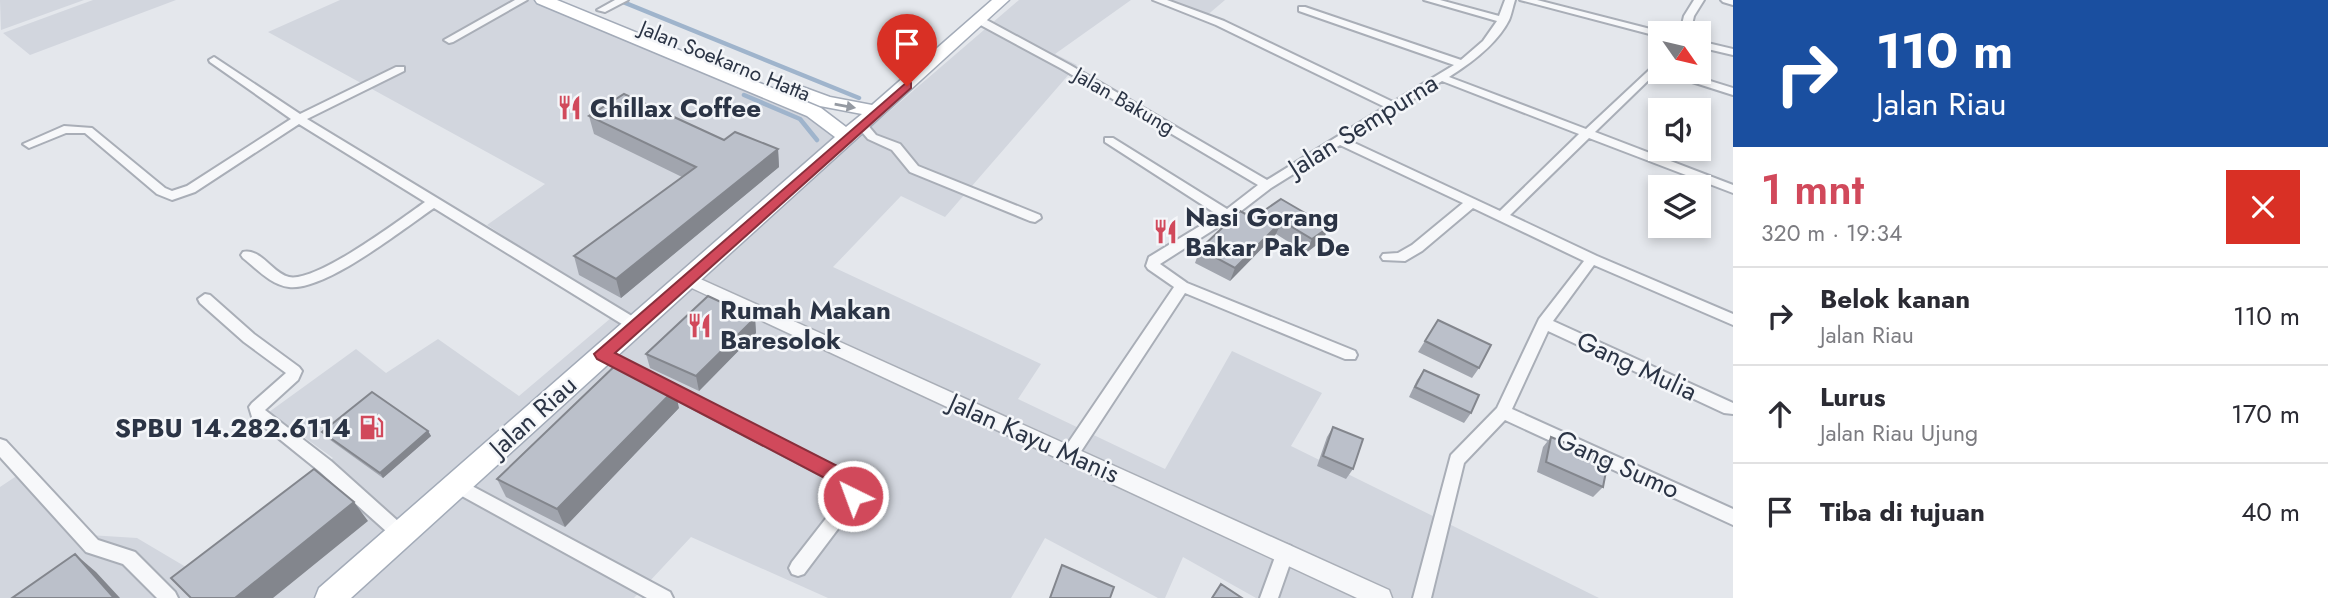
<!DOCTYPE html>
<html lang="id">
<head>
<meta charset="utf-8">
<style>
  body { margin:0; font-family:Jost,sans-serif; background:#f7f7f7; color:#2b2b33; height:100vh; display:flex; flex-direction:column; font-size:26px; white-space:nowrap }
  * { box-sizing:border-box; margin:0 }
  p { font-size:23px; color:#7c7c81 }
  .icon { flex:none; width:38px; height:38px; fill:none; stroke:currentColor; stroke-width:2; stroke-linecap:round; stroke-linejoin:round }
  .map { position:relative; flex:1; overflow:hidden }
  .sheet { display:flex; flex-direction:column; background:#fff; width:595px }
  .sheet>* { flex:none }
  .top-card { background:#1a4fa0; color:#fff; overflow:hidden }
  .needle { width:46px; rotate:124deg }
  .buttons { position:absolute; left:1648px; top:21px; display:grid; gap:14px }
  .buttons a { display:grid; place-items:center; width:63px; height:63px; border-radius:0px; background:#fff; box-shadow:0 4px 10px #0003; font-size:35px }
  .pin { position:absolute; display:grid; place-items:center; width:60px; height:60px; color:#fff; margin:-72px -30px; border-radius:50% 50% 50% 0; rotate:-45deg; box-shadow:0 0 7px #0007 }
  .pin .icon { rotate:45deg }
  .me { position:absolute; width:77px; margin:-38px; rotate:318deg; stroke-linejoin:round; filter:drop-shadow(0 0 5px #0008) }
  .turn { display:flex; align-items:center; gap:24px; height:147px; padding:0 28px; font-size:32px }
  .turn .icon { width:91px; height:91px; stroke-width:2.5 }
  .turn b { display:block; font-size:49px; line-height:60px }
  .round { display:grid; place-items:center; flex:none; width:74px; height:74px; border-radius:0px; background:#f7f7f7 }
  .headline { display:flex; align-items:center; justify-content:space-between; height:119px; padding:0 28px }
  h1 { font-size:42px; font-weight:600; line-height:52px; color:#d1495b }
  ul { padding:0; list-style:none }
  li { display:flex; align-items:center; gap:21px; height:98px; padding:0 28px; border-top:2px solid #e1e1e2 }
  li div { flex:1 }
  li b { display:block; font-size:26px }
  li em { font-style:normal }
  main { display:flex; flex:1; min-height:0 }
  .map>svg:first-child { display:block }
  .built { fill:#d2d6de }
  .lines { fill:none; stroke-linecap:round; stroke-linejoin:round }
  .stream { stroke:#9fb4cc; stroke-width:4.5 }
  .minor-casing { stroke:#a9aeb7; stroke-width:4 }
  .tertiary-casing { stroke:#a9aeb7; stroke-width:3 }
  .primary-casing { stroke:#a3abb8; stroke-width:3 }
  .minor { fill:#f7f8fa; fill-rule:evenodd }
  .tertiary { fill:#f7f8fa; fill-rule:evenodd }
  .primary { fill:#fff; fill-rule:evenodd }
  .wall { fill:#a1a5ae }
  .shaded-wall { fill:#83868d }
  .building { fill:#bbc0ca; stroke:#83868d; stroke-width:2 }
  .oneway { fill:#959aa2 }
  .route { fill:#d1495b; stroke:#882f3b; stroke-width:2 }
  .labels { text-anchor:middle; stroke-width:5; stroke-linejoin:round; paint-order:stroke }
  .far-street-label { font-size:21px; fill:#2b3445; stroke:#f4f6f9 }
  .poi-label { font-size:26px; font-weight:bold; fill:#2b3445; stroke:#f4f6f9; text-anchor:start }
  .street-label { font-size:26px; fill:#2b3445; stroke:#f4f6f9 }
</style>
</head>
<body>
<main>
<div class="map">
<svg width="1733" height="598" viewBox="0 0 1733 598">
  <rect width="100%" height="100%" fill="#e4e7ec"/>
  <path class="built" d="M0,0H84L1,30Z
    M93,0H176L30,55L3,33Z
    M340,0H539L864,133L1019,0H1131L1055,54L1077,65L945,217L901,196L833,267L1041,364L1018,399L1165,469L1232,351L1322,393L1291,446L1599,598H1256L1183,557L1165,598H1158L1045,538L1011,598H828L691,537L634,598H0V487L27,469L89,535L137,538L191,570L333,458L269,412L356,349L386,373L438,339L519,396L618,312L487,225L545,184L268,32Z
    M1157,0H1225L1205,17Z"/>
  <g class="lines">
    <path class="stream" d="M618,0L859,98
      M744,95L800,119L817,140"/>
    <defs>
      <path id="minor" d="M515,0H527L453,42L449,43L444,40Z
        M615,0H628L605,12L597,10Z
        M1153,0H1167L1224,21L1393,102L1454,65L1299,11V7H1305L1461,60L1483,41L1497,21L1424,0H1440L1499,16L1505,0H1515C1513,6 1511,16 1509,20C1497,44 1471,63 1449,77L1586,129L1661,59V68L1595,132L1733,185V193L1589,138L1510,215L1597,256L1733,314V325L1594,265L1553,321L1733,403V414L1724,413L1548,331L1512,409L1733,509V525L1505,420L1464,463L1431,598H1413L1451,455L1497,408L1539,319L1584,261L1473,208L1422,251L1405,261L1383,260L1381,257L1383,254L1398,253L1412,245L1463,203L1340,145L1271,188L1232,218L1160,264L1187,283L1355,351L1357,355L1355,359H1345L1185,293L1076,459L1070,461L1064,459L1062,454L1064,449L1174,287L1148,269L1146,266L1149,257L1218,215L1105,142V138H1113L1227,209L1258,185L1062,69L975,22V18H983L1070,65L1267,180L1385,107L1216,25ZM1442,81L1579,134L1500,211L1348,140Z
        M1520,0H1537L1666,33H1661V37Z
        M1694,0H1704L1694,16L1690,33H1680L1684,16Z
        M1721,0H1733V5L1723,2Z
        M1699,41L1733,49V55L1699,47Z
        M214,57L300,114L396,67H404V71L307,119L640,321L642,325L640,329H630L434,208C403,229 326,291 289,287C271,285 256,268 243,258L241,255L243,252C261,248 272,273 289,277C316,283 401,219 425,202L299,124L195,192L172,200L157,194L85,133H66L29,148L23,144L64,126L92,128L165,188L172,191L187,186L291,119L210,62L209,60Z
        M1666,72H1681L1733,88V95L1667,74Z
        M862,122L866,123L876,135L900,144L918,166L1040,215L1041,218L1035,222L1030,221L910,172L892,150L868,139L856,125Z
        M205,294L210,295L254,334L299,367L302,371L298,380L265,410L331,461L408,530L411,535L408,540L402,543L396,540L319,471L252,417L249,407L252,403L286,373L244,342L200,303L198,299Z
        M660,378L854,476L862,488L859,501L804,574L798,576L792,574L789,568L792,562L845,494V490L842,486L655,388L652,384L655,380Z
        M0,439L6,441L98,540L135,552L175,592L178,598H157L123,564L86,552L0,457Z
        M457,478L670,592L673,598H647L451,490L449,485L451,480Z
        M1285,544L1291,546L1294,552L1278,598H1260L1279,546Z"/>
      <path id="tertiary" d="M687,273L1389,590L1392,598H1357L681,283L678,279L681,275Z"/>
      <path id="primary" d="M535,0H557L821,108L846,127L862,114L820,106L794,95L791,91L794,87L800,86L830,97L872,105L992,0H1009L351,598H315L319,588L835,137L807,116L537,3Z"/>
    </defs>
    <use href="#minor" class="minor-casing"/>
    <use href="#tertiary" class="tertiary-casing"/>
    <use href="#primary" class="primary-casing"/>
    <use href="#minor" class="minor"/>
    <use href="#tertiary" class="tertiary"/>
    <use href="#primary" class="primary"/>
  </g>
  <path class="wall" d="M589,116L778,149L779,167L621,298L579,275L574,256L682,177L594,134Z
    M1253,218L1329,227L1323,240L1306,253L1276,234L1230,281L1195,263L1200,249Z
    M755,318L756,333L699,391L650,368L646,354Z
    M1438,320L1479,368L1472,378L1418,352Z
    M1424,370L1471,413L1464,423L1409,397L1417,380Z
    M679,408L565,527L506,497L497,479Z
    M1333,427L1353,469L1346,479L1317,466L1327,437Z
    M428,431L431,436L383,478L326,437L322,432Z
    M1551,437L1603,487L1593,497L1537,472L1543,447Z"/>
  <path class="shaded-wall" d="M778,149L779,167L621,298L616,279Z
    M1282,221L1276,234L1230,281L1235,268Z
    M1329,227L1323,240L1306,253L1312,239Z
    M755,318L756,333L699,391L696,376Z
    M675,389L679,408L565,527L557,509Z
    M428,431L431,436L383,478L380,473Z
    M354,502L368,521L273,598H235Z
    M75,554L96,572L120,598H114Z"/>
  <path class="building" d="M624,94L724,140L735,132L778,149L616,279L574,256L696,167L589,116Z
    M1281,199L1329,227L1312,239L1282,221L1235,268L1200,249L1240,211L1253,218Z
    M708,296L755,318L696,376L646,354Z
    M1438,320L1491,345L1479,368L1425,341Z
    M622,359L675,389L557,509L497,479Z
    M1424,370L1479,395L1471,413L1415,387Z
    M372,392L428,431L380,473L322,432Z
    M1333,427L1363,439L1353,469L1323,456Z
    M1551,437L1608,461L1603,487L1546,462Z
    M314,469L354,502L235,598H191L171,578Z
    M75,554L114,598H12Z
    M1062,565L1114,587L1110,598H1050Z
    M1221,584L1242,598H1212Z"/>
  <defs><path id="oneway-solid" d="M-6-.8H1V-3.2L6.5 0L1 3.2V.8H-6Z" transform="scale(1.75)"/></defs>
  <use class="oneway" href="#oneway-solid" transform="translate(845 106) rotate(10)"/>
  <path class="route" d="M907,82L911,83V88L615,353L855,475L864,488L860,502L853,504L847,502L842,487L597,359L594,354Z"/>
  <defs>
    <symbol id="restaurant-bare" viewBox="-9 -9 18 18"><path d="M-5-6h1v4h1v-4h1v4h1v-4h1v5L-1.5 .5V6h-2V.5L-5-1ZM5-6V6H3V1.5H1.5Q1.5-4 5-6Z" fill="#d1495b" stroke="#f4f6f9" stroke-width="2.5" paint-order="stroke"/></symbol>
    <symbol id="fuel-bare" viewBox="-9 -9 18 18"><path d="M-5.5-6h7V0h2V4h1.3V-2.5L3-4.5l.8-.8L6-3V5H2.5V1h-1V6h-7ZM-4.2-4.7v3.2H.2V-4.7Z" fill="#d1495b" stroke="#f4f6f9" stroke-width="2.5" paint-order="stroke"/></symbol>
  </defs>
  <g fill-rule="evenodd">
    <use href="#restaurant-bare" x="552" y="90" width="35" height="35"/>
    <use href="#restaurant-bare" x="1148" y="214" width="35" height="35"/>
    <use href="#restaurant-bare" x="682" y="308" width="35" height="35"/>
    <use href="#fuel-bare" x="354" y="410" width="35" height="35"/>
  </g>
  <g class="labels">
    <g class="far-street-label">
      <text transform="translate(725 61) rotate(22)" y="7">Jalan Soekarno Hatta</text>
      <text transform="translate(1124 101) rotate(30)" y="7">Jalan Bakung</text>
    </g>
    <g class="poi-label">
      <text x="590" y="117">Chillax Coffee</text>
      <text x="1185" y="226">Nasi Gorang<tspan x="1185" dy="30">Bakar Pak De</tspan></text>
      <text x="720" y="319">Rumah Makan<tspan x="720" dy="30">Baresolok</tspan></text>
      <text x="351" y="437" text-anchor="end">SPBU 14.282.6114</text>
    </g>
    <g class="street-label">
      <text transform="translate(1363 125) rotate(-32)" y="9">Jalan Sempurna</text>
      <text transform="translate(1637 366) rotate(25)" y="9">Gang Mulia</text>
      <text transform="translate(533 416) rotate(-42)" y="9">Jalan Riau</text>
      <text transform="translate(1034 438) rotate(24)" y="9">Jalan Kayu Manis</text>
      <text transform="translate(1618 464) rotate(24)" y="9">Gang Sumo</text>
    </g>
  </g>
</svg>
<div class="buttons">
<a><svg class="needle" viewBox="-14 -14 28 28"><path d="M0-13l5 13h-10z" fill="#e53935"/><path d="M0 13l5-13h-10z" fill="#7c7c81"/></svg></a>
<a><svg class="icon" aria-label="sound" viewBox="0 0 24 24"><path d="M4 9h4l5-4v14l-5-4H4zM17 9q2 3 0 6"/></svg></a>
<a><svg class="icon" aria-label="layers" viewBox="0 0 24 24"><path d="M12 4l9 5-9 5-9-5zM3 14l9 5 9-5"/></svg></a>
</div>
<div class="pin" style="left:907px;top:86px;background:#d93025"><svg class="icon" aria-label="arrive" viewBox="0 0 24 24"><path d="M6 21V4h12l-3 4 3 4H6"/></svg></div>
<svg class="me" style="left:853px;top:496px" viewBox="-20 -20 40 40"><circle r="17" fill="#d1495b" stroke="#fff" stroke-width="3"/><path d="M0-11L8 9 0 5-8 9z" fill="#fff"/></svg>
</div>
<section class="sheet">
<div class="top-card">
<div class="turn"><svg class="icon" aria-label="right" viewBox="0 0 24 24"><path d="M7 20v-9h11M14 6l5 5-5 5"/></svg><div><b>110 m</b>Jalan Riau</div></div>
</div>
<div class="headline"><div><h1>1 mnt</h1><p>320 m · 19:34</p></div><a class="round" style="background:#d93025;color:#fff"><svg class="icon" aria-label="close" viewBox="0 0 24 24"><path d="M6 6l12 12M18 6L6 18"/></svg></a></div>
<ul>
<li><svg class="icon" aria-label="right" viewBox="0 0 24 24"><path d="M7 20v-9h11M14 6l5 5-5 5"/></svg><div><b>Belok kanan</b><p>Jalan Riau</p></div><em>110 m</em></li>
<li><svg class="icon" aria-label="ahead" viewBox="0 0 24 24"><path d="M12 20V5M6 11l6-6 6 6"/></svg><div><b>Lurus</b><p>Jalan Riau Ujung</p></div><em>170 m</em></li>
<li><svg class="icon" aria-label="arrive" viewBox="0 0 24 24"><path d="M6 21V4h12l-3 4 3 4H6"/></svg><div><b>Tiba di tujuan</b></div><em>40 m</em></li>
</ul>
</section>
</main>
</body>
</html>
